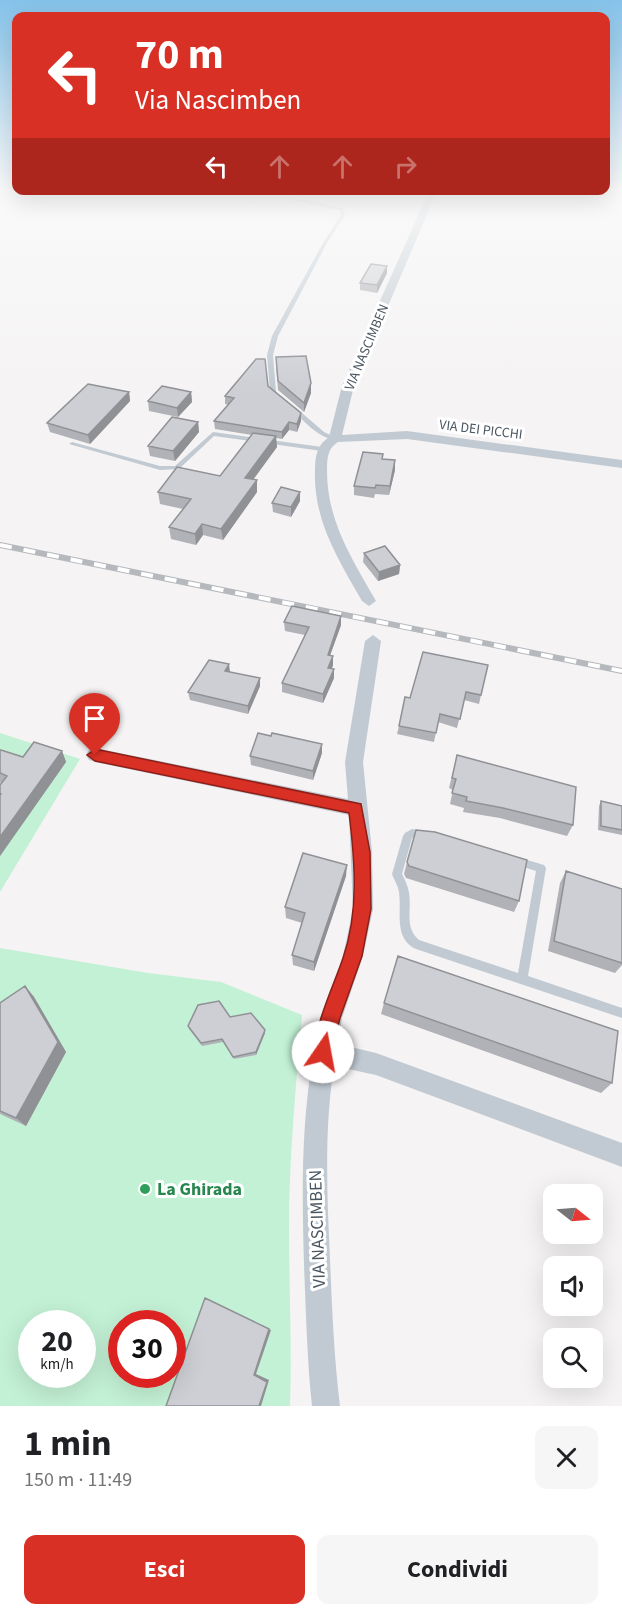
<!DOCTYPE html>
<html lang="it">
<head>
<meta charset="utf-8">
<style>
  body { margin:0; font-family:"Source Sans 3",sans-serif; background:#f6f6f6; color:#202124; height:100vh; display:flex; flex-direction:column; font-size:22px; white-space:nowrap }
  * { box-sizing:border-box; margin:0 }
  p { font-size:20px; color:#757577 }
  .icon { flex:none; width:33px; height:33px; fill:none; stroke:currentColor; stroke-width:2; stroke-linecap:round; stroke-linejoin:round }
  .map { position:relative; height:1406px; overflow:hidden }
  .sheet { display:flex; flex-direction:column; background:#fff; flex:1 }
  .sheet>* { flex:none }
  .guide { position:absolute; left:12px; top:12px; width:598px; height:183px; border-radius:12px; box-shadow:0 6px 24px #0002; background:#d93025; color:#fff; overflow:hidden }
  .needle { width:39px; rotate:107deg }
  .fabs { position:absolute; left:543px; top:1184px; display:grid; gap:12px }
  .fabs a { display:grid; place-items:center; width:60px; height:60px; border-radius:12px; background:#fff; box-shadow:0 6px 24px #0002; font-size:30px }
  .speed { position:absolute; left:18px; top:1310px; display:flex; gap:12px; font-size:30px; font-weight:700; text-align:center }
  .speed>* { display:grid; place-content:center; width:78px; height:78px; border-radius:50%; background:#fff; box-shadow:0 6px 24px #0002; line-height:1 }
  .speed small { font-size:15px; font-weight:400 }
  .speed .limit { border:9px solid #d22; background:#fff; color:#111 }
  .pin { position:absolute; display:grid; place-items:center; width:51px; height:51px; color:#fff; margin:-62px -26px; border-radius:50% 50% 50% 0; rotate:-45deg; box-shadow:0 0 6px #0007 }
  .pin .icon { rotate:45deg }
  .me { position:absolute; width:66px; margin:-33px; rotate:12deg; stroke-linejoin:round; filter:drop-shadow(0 0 4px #0008) }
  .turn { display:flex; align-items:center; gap:21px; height:126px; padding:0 24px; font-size:27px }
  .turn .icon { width:78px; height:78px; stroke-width:2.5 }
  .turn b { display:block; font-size:42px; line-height:51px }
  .lanes { display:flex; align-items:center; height:57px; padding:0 24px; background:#0003; justify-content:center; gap:30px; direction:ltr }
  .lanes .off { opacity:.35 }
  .round { display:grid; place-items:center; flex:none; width:63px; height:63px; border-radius:12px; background:#f6f6f6 }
  .headline { display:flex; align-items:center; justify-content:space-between; height:102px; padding:0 24px }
  h1 { font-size:36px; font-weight:700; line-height:45px }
  .cta { display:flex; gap:12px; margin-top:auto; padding:12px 24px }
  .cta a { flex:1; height:69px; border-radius:12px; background:#d93025; color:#fff; font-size:24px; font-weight:700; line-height:69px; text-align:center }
  .cta a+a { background:#f6f6f6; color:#202124 }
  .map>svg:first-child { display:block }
  .green { fill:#c3f1d5; fill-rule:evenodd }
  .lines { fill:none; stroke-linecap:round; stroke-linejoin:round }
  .lane { fill:#c1cad2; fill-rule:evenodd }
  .street { fill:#c1cad2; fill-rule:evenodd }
  .rail-casing { stroke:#b5b8bd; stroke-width:6 }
  .rail { stroke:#fff; stroke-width:4; stroke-dasharray:12; stroke-linecap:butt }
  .wall { fill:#b0b2b7 }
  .shaded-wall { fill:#909195 }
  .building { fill:#cdcfd5; stroke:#909195; stroke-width:1.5 }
  .route { fill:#d93025; stroke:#8d1f18; stroke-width:1.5 }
  .leisure-dot { fill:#2e9e5b; stroke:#fff; stroke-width:2 }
  .labels { text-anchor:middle; stroke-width:6; stroke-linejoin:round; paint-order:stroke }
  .far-street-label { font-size:14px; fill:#4a5661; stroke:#fff }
  .near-leisure-label { font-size:18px; font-weight:bold; fill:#27864d; stroke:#fff; text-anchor:start }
  .near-street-label { font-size:18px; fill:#4a5661; stroke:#fff }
</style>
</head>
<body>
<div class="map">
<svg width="622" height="1406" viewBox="0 0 622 1406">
  <rect width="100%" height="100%" fill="#f5f3f3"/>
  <path class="green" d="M0,733L80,759L0,892Z
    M0,948L148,973L221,982L302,1015C296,1086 289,1157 289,1228C289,1288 292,1347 290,1406H0ZM32,1323H82V1374H32ZM122,1323H172V1374H122Z"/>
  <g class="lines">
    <path class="lane" d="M285,191H289L293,198L343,208L345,215L327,243L278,336L273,355L276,392L280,397L277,399L275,398L270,392L267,355L272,336L323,243L341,215L340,210L291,200Z
      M291,407H295L324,432L337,438V440C319,439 304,421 291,409Z
      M213,432L322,447L325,449L322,451L214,436L179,469L160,470L69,444L72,442L160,466H175Z
      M412,829L427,831L429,834L427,837L424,838L414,837L412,838L402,874C405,880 408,886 409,893C412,911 404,927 419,940L518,973L536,871L514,864L512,861L514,858L517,857L544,865L546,868L528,976L622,1008V1018L416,949C393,938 402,912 399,892C398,885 394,880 392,874L403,836L405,833Z"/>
    <path class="street" d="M429,191H437L354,386L342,435L407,431L622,460V468L407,439L338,442C327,449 327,459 327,471C327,521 352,559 376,601L369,606L362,601C338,559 313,520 315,470C315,456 317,445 329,437L342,386Z
      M373,635L381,641L363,762L372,852L373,909L363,956L342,1018L338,1044L376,1053L622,1143V1167L376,1075L334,1066C324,1130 327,1194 330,1259C332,1308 334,1357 340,1406H312C307,1359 306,1312 304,1265C302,1192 301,1128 313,1056L312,1052L320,1018L343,956L353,909L349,815L95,762L89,760L86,755L89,750L95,748L348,799L345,762L365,641Z"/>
    <defs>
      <path id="rail" d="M0,545L622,671"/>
    </defs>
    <use href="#rail" class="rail-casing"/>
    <use href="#rail" class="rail"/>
  </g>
  <path class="wall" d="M387,266V273L377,293L360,290V283Z
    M276,366L311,393L304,412L278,390Z
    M268,386L301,421L297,432L289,430L282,439L276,438L277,447L253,480L257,492L223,540L203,535L196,545L171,539L169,527L183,509L160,504L158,492L220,476L252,435L215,429L214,421L229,405L225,404V396Z
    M129,392L130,401L90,444L50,432L47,423Z
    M191,392L192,402L178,417L149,411L148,401Z
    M198,422L199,432L175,461L150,456L148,446Z
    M383,454L382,459L395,460V470L389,495L375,494L374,498L354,495V486Z
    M300,492V501L291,517L273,512L272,503Z
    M364,553L400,565L399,574L378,581L363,562Z
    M284,622L341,625L330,655L333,656V665L332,669L334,678L323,703L282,692V683L305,635L285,631Z
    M423,652L481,695L479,704L464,700L457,728L438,722L434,742L397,734L399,726L410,698Z
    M229,672L260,686L248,714L190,700L188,692Z
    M271,736L322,753L313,780L251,765L250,756Z
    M0,750L23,757L62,751L66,762L0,856V785L2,783L0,782Z
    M457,755L573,825L567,836L500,818L463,812L464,808L450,804L453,790L449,788Z
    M601,801L622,806V835L598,830L599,806Z
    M407,862L519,901L514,912L406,878L404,874Z
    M566,871L622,889V965L615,973L548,951L560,883Z
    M346,876L314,971L293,965L292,955L302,923L286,918L285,907Z
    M25,986L34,997L66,1052L26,1126L0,1114V1003Z
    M384,1003L612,1083L601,1093L381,1014Z
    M230,1017L265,1033L256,1055L234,1059L223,1042L202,1046L189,1029L188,1026Z"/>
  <path class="shaded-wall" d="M387,266V273L377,293V285Z
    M311,383V393L304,412V403Z
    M129,392L130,401L90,444L88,435Z
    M191,392L192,402L178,417L177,408Z
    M301,413V421L297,432V424Z
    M198,422L199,432L175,461L173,451Z
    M289,422V430L282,439V432Z
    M276,436L277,447L246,489L245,478Z
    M395,460V470L389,495L390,486Z
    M257,480V492L223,540L221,529Z
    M300,492V501L291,517V507Z
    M202,524L203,535L196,545L195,534Z
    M400,565L399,574L378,581L379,572Z
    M341,616V625L327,664L328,655Z
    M333,656V665L328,677V668Z
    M229,664L230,672L225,671Z
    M334,669V678L323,703V694Z
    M260,678V686L248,714V706Z
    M322,744V753L313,780V771Z
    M62,751L66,762L0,856V837Z
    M347,865L346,876L314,971V962Z
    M25,986L34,997L66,1052L26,1126L16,1118Z
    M265,1030V1033L256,1055V1052Z
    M209,1300L271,1330L256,1374L269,1380L261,1406H259L254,1375Z"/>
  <path class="building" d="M371,264L387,266L377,285L360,283Z
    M306,356L311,383L304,403L278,381L276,357Z
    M256,359H265L268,386L301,413L297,424L289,422L282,432L214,421L234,398L225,396Z
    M88,384L129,392L88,435L47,423Z
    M162,386L191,392L177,408L148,401Z
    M172,417L198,422L173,451L148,446Z
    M253,433L276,436L245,478L257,480L221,529L202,524L195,534L169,527L191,499L158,492L177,467L220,476Z
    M363,452L383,454L382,459L395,460L390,486L376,485L375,488L354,486Z
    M281,487L300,492L291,507L272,503Z
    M385,546L400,565L379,572L364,553Z
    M292,606L341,616L328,655L333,656L328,668L334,669L323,694L282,683L309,627L284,622Z
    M423,652L488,665L481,695L466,692L460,719L440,714L436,733L399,726L405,697L410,698Z
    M209,660L229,664L225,671L260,678L248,706L188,692Z
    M258,733L271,736L272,733L322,744L313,771L250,756Z
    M34,742L62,751L0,837V795L1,794L0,793V785L7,776L0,773V750H1L23,757Z
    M457,755L576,787L573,825L503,808L466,801L467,797L452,793L456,779L452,778Z
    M601,801L622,806V830L601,826Z
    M416,830L435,832L527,860L519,901L409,866L407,862Z
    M303,853L347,865L314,962L292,955L305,913L285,907Z
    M566,871L622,889V963L554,941Z
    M398,956L618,1031L612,1083L384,1003Z
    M25,986L58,1042L16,1118L0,1111V1003Z
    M219,1001L230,1017L251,1013L265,1030L256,1052L233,1057L222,1039L201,1043L188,1026L198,1005Z
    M205,1298L269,1329L254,1375L267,1382L259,1406H166Z"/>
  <linearGradient id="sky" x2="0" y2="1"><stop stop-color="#85c3ea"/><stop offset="0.49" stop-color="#fafafa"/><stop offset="1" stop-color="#fafafa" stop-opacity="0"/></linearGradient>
  <rect width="622" height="388" fill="url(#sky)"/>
  <path class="route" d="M95,749L361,804L370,852L371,909L362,956L340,1018L330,1059L323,1061L317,1059C308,1037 336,981 343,958C359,912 355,861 349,813L95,761L87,755Z"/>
  <circle class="leisure-dot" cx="145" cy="1189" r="6"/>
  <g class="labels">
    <g class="far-street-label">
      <text transform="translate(366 347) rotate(-67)" y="5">VIA NASCIMBEN</text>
      <text transform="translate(481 429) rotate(7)" y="5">VIA DEI PICCHI</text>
    </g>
    <g class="near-leisure-label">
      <text x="157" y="1195">La Ghirada</text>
    </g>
    <g class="near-street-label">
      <text transform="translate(317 1229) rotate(-92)" y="6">VIA NASCIMBEN</text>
    </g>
  </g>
</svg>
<div class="fabs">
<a><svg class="needle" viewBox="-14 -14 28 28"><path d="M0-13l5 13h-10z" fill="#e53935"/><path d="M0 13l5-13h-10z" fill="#757577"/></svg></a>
<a><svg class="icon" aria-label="sound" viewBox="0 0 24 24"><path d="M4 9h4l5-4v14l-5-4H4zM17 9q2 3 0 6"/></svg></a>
<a><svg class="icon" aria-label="search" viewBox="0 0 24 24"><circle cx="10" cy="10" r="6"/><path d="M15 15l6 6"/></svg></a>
</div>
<div class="speed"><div>20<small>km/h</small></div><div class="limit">30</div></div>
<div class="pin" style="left:95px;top:755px;background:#d93025"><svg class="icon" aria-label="arrive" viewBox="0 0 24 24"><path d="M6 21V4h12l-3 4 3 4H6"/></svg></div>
<svg class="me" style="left:323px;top:1052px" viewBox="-20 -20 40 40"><circle r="19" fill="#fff"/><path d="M0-13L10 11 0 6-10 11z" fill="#d93025"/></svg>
<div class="guide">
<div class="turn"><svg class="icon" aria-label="left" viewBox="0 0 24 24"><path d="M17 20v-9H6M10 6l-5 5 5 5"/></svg><div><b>70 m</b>Via Nascimben</div></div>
<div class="lanes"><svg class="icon" aria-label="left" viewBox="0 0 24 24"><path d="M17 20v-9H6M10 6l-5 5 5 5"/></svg><svg class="icon off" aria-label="ahead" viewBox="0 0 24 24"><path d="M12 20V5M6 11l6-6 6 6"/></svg><svg class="icon off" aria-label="ahead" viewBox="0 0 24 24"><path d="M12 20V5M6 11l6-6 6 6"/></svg><svg class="icon off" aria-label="right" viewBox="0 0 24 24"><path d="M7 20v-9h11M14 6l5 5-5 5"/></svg></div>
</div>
</div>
<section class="sheet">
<div class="headline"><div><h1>1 min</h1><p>150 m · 11:49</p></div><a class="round"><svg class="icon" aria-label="close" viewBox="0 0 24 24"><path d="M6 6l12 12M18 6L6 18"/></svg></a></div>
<div class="cta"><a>Esci</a><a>Condividi</a></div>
</section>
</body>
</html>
